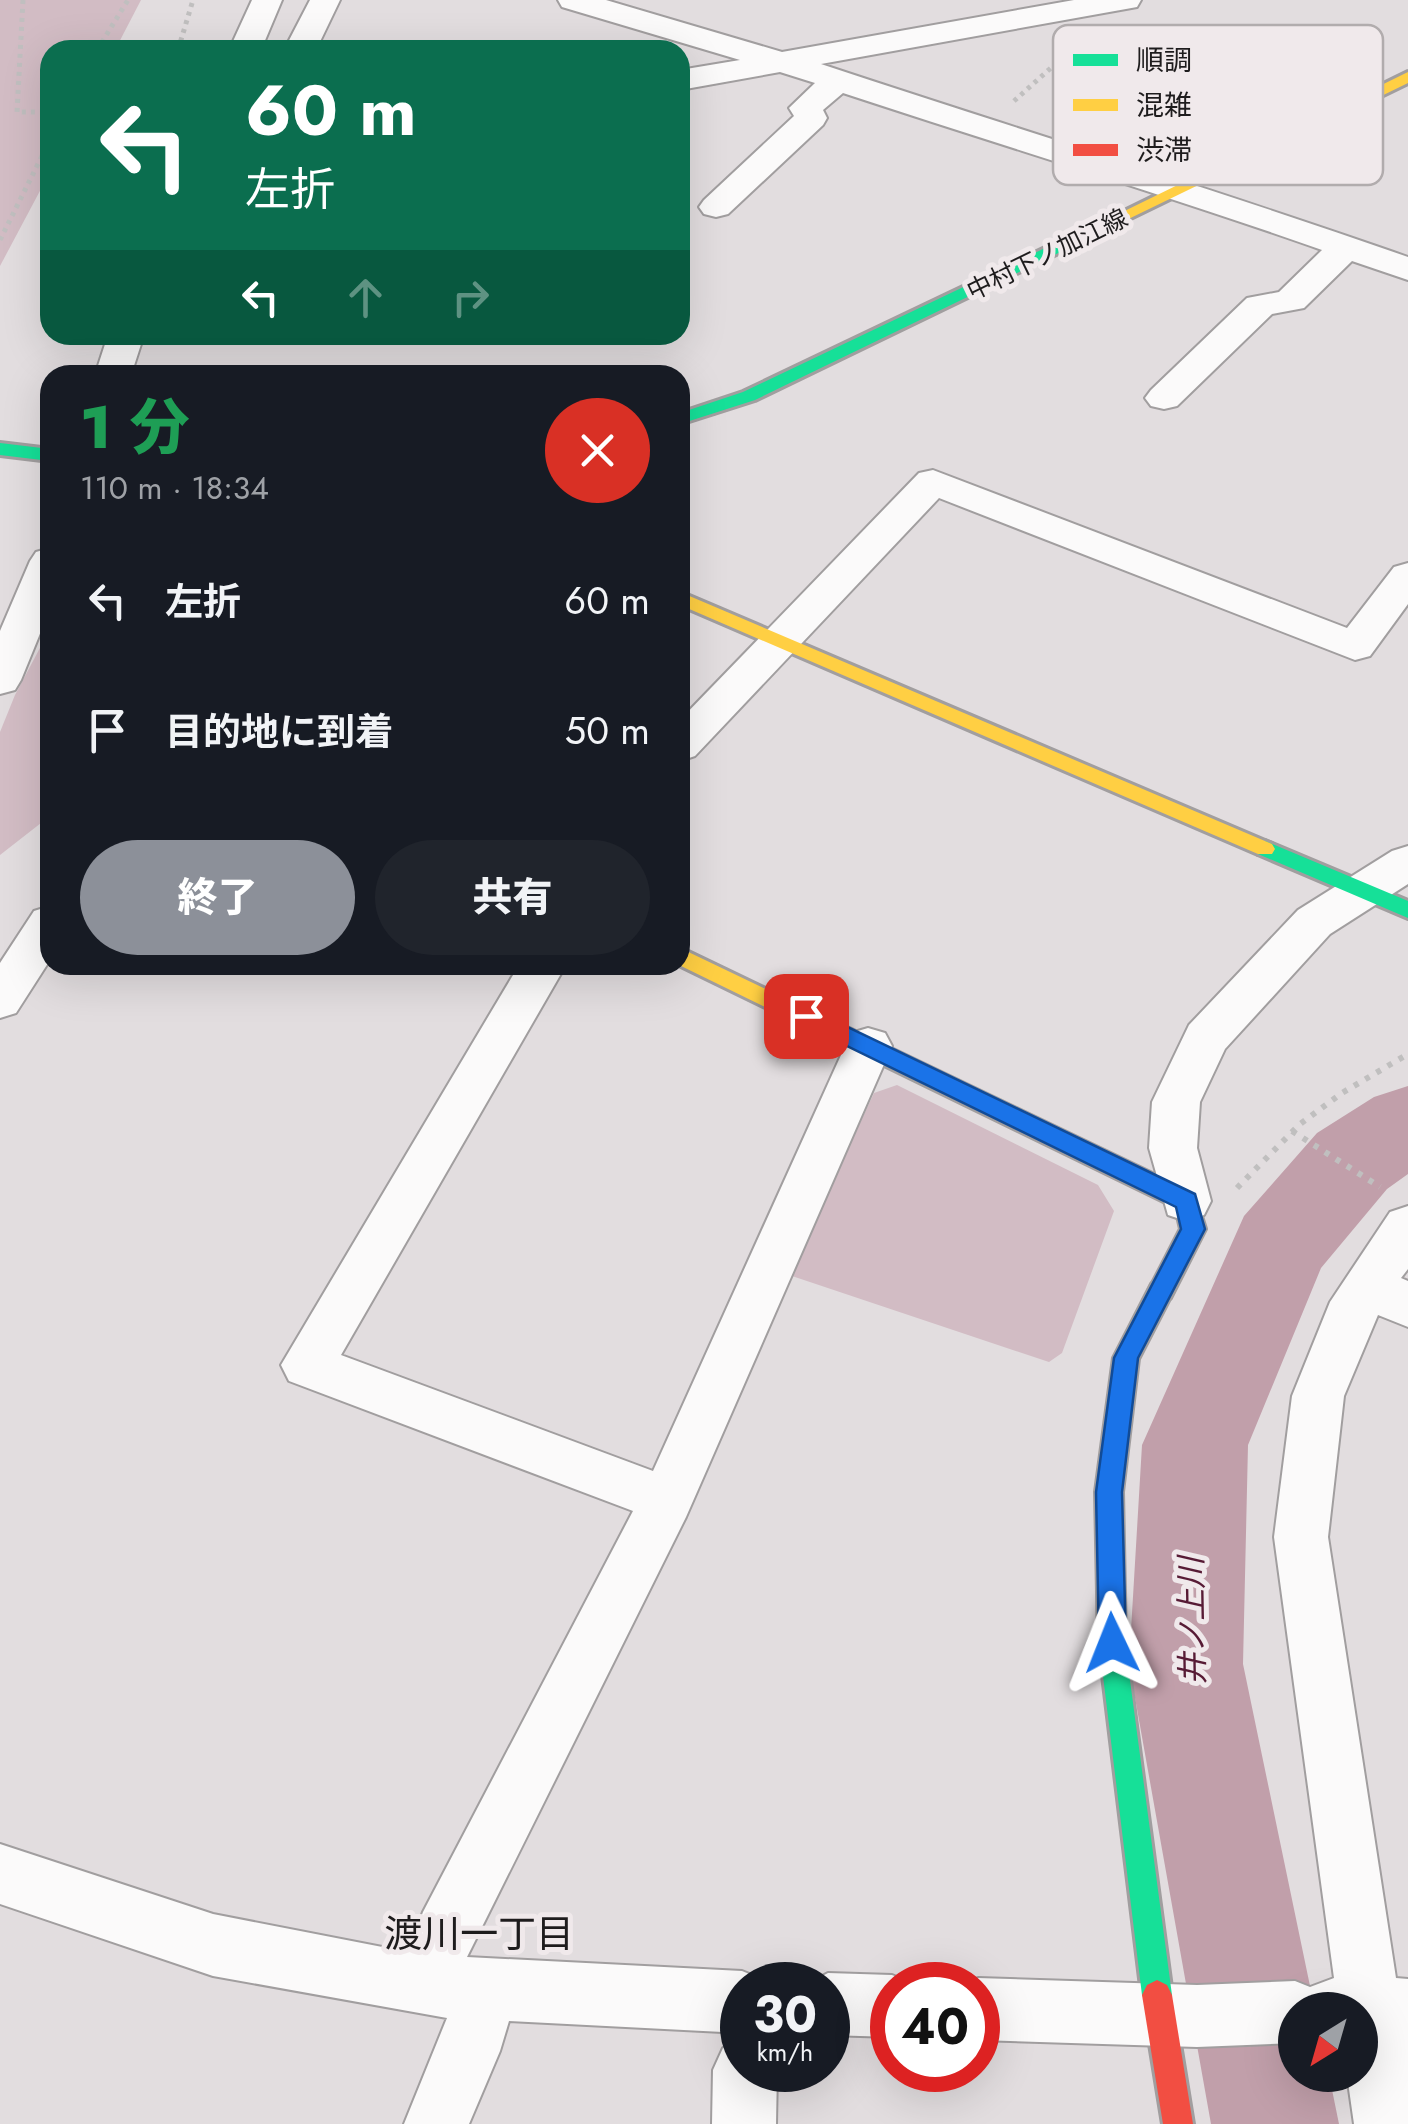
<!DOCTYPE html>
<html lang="ja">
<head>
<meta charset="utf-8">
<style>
  body { margin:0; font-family:Jost,"Noto Sans JP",sans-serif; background:#20242c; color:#f1f3f6; height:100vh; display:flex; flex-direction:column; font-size:38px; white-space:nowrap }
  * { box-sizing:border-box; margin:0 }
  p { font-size:32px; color:#9ea1a6 }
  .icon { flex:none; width:55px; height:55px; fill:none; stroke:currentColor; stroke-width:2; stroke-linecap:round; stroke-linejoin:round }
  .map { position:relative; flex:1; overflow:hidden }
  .sheet { position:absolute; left:40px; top:365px; width:650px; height:610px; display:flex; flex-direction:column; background:#171b24; border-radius:30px; box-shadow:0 10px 40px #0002 }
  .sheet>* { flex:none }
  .guide { position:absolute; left:40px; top:40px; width:650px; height:305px; border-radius:30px; box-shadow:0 10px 40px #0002; background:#0b6e4f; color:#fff; overflow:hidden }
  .needle { width:65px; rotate:217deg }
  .controls { position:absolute; left:1278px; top:1992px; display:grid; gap:20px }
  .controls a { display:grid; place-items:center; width:100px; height:100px; border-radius:50%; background:#171b24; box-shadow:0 10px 40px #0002; font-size:50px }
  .speed { position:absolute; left:720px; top:1962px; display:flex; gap:20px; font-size:50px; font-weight:700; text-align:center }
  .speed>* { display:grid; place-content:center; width:130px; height:130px; border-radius:50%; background:#171b24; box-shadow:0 10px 40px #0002; line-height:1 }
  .speed small { font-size:25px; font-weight:400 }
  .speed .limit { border:15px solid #d22; background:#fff; color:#111 }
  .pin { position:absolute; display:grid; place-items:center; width:85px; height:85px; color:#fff; margin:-42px; border-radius:20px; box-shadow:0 5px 15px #0006 }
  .me { position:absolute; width:110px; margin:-55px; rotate:358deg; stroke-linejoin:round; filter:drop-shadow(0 0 8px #0008) }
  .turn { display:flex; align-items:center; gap:35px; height:210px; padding:0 40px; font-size:45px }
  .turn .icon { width:130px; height:130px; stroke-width:2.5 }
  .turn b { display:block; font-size:70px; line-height:85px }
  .lanes { display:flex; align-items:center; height:95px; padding:0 40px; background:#0003; justify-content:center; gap:50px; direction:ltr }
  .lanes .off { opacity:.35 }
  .round { display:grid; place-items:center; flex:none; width:105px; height:105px; border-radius:52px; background:#20242c }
  .overview { display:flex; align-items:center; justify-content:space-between; height:170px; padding:0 40px }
  h1 { font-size:60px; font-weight:800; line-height:75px; color:#1e9e55 }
  .button { display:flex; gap:20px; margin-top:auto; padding:20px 40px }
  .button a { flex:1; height:115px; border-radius:60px; background:#8c9099; color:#fff; font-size:40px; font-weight:800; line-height:115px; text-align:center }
  .button a+a { background:#20242c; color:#f1f3f6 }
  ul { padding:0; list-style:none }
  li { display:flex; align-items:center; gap:30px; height:130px; padding:0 40px }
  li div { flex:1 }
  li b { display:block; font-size:38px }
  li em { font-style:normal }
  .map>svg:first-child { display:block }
  .green { fill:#d2bcc4 }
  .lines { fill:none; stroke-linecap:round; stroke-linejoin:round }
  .river { fill:#c19faa; fill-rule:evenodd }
  .street-casing { stroke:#a19e9f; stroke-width:4 }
  .fast-casing { stroke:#a19e9f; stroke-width:6 }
  .slow-casing { stroke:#a19e9f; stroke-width:6 }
  .jam-casing { stroke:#a19e9f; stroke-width:6 }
  .path-far1 { stroke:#c0bfbf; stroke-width:5; stroke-dasharray:4 5; stroke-linecap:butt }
  .path { stroke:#c0bfbf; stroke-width:6; stroke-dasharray:5 8; stroke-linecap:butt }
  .street { fill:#fbfafa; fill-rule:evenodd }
  .fast { fill:#16e098; fill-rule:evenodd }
  .slow { fill:#ffcf43; fill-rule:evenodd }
  .jam { fill:#f24e42; fill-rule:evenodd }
  .route { fill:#1a73e8; stroke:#114b97; stroke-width:2.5 }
  .labels { text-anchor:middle; stroke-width:10; stroke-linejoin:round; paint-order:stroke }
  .far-street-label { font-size:25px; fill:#1e1c1d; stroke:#f0e9eb }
  .water-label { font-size:32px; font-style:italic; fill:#571b35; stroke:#f0e9eb }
  .near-neighbourhood-label { font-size:38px; fill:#1e1c1d; stroke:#f0e9eb }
  .key { fill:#f0e9eb; stroke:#b1acad; stroke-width:2.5 }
  .key-label { font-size:28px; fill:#1e1c1d }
</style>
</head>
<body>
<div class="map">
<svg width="1408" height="2124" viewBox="0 0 1408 2124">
  <rect width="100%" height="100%" fill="#e2dddf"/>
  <path class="green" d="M0,0H141L115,50H50V172L0,266Z
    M50,629V816L0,855V732L15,695Z
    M897,1085L1098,1185L1114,1211L1062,1353L1049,1362L789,1275L874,1093Z"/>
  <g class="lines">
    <path class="river" d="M1408,1086V1174L1387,1189L1321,1268L1248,1445L1243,1664L1315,2010H1295V2075H1329L1339,2124H1211L1129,1664L1142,1445L1244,1216L1317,1133L1374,1097Z"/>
    <defs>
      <path id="street" d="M252,0H282L261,50H229Z
        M310,0H340L316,50H284Z
        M558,0H606L782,52L1074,0H1141L1137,7L1126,9L821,64C1017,129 1214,189 1408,257V280L1352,261L1304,308L1272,314L1177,406L1164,409L1151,406L1145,398L1151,390L1247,298L1279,292L1322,250C1164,194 1003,146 843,93L823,110L827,118L823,125L728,214L716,217L704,214L699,207L704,200L794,116L789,108L815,83L780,72L680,90V70L740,60L562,7Z
        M108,335H144L131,375H95Z
        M933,470L1347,628L1394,567L1408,563V604L1370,656L1355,660L939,498L695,756L680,761V720L919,473Z
        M50,548V609L21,680L15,690L0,694V631L30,561L36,552Z
        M1408,846V884L1330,934L1225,1049L1200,1102L1197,1148L1211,1201L1204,1215L1186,1221L1168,1215L1149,1148L1152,1102L1189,1025L1298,910L1392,851Z
        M50,906V960L16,1013L0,1018V963L34,911Z
        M519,965H566L341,1355L653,1471L851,1033L868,1028L885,1033L892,1046L686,1517L467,1957L742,1971L764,1980L766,1985H742V2033L509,2021L500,2051L469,2124H404L447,2018L213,1976L0,1904V1844L213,1914L408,1952L423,1912L633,1511L289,1381L281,1365Z
        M1408,1206V1269L1401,1278L1408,1281V1327L1378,1315L1344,1396L1328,1537L1396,1978L1408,1979V2124H1354L1347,2075H1360V2010H1295V2043L1197,2047L978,2040V1985H961L978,1978L1197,1985L1295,1981L1310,1987L1334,1978L1274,1537L1292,1396L1330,1302L1390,1212Z
        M828,1973L892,1975L914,1984L892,1985V2037L828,2035V1985H805Z
        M742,2039V2070H777L776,2124H712L713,2070L723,2048Z"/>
      <path id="fast" d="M1106,219L1114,224L1112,227L755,400L680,424V413L743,392Z
        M0,443L50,449V461L0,455Z
        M1265,841L1408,901V918L1258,854L1255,849L1258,844Z
        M1161,1281L1170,1284L1173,1291L1138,1359L1122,1492L1125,1643L1172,1995L1167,2005L1157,2010L1147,2005L1142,1995L1099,1643L1096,1492L1114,1358L1152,1284Z"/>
      <path id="slow" d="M1408,72V83L1112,227L1098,224Z
        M680,592L1272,844L1275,849L1272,854H1258L680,605Z
        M680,948L1194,1194L1205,1229L1170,1298L1161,1301L1152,1298L1149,1291L1181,1229L1176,1207L679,965Z"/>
      <path id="jam" d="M1157,1980L1167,1985L1172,1995L1193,2124H1163L1142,1995L1147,1985Z"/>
    </defs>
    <use href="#street" class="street-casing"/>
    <use href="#fast" class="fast-casing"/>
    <use href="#slow" class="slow-casing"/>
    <use href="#jam" class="jam-casing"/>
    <path class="path-far1" d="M23,0L17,112H50
      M97,50L128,0
      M178,50L193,0
      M1014,101L1072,49
      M0,240L50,140"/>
    <path class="path" d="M1292,1131L1380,1187
      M1237,1188L1300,1124L1342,1093L1408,1054"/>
    <use href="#street" class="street"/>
    <use href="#fast" class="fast"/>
    <use href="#slow" class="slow"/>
    <use href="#jam" class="jam"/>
  </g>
  <path class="route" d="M806,1007L1195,1194L1205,1229L1138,1358L1122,1492L1126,1643L1122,1652L1112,1655L1103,1652L1099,1643L1096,1492L1114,1358L1181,1229L1176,1207L798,1022L794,1016Z"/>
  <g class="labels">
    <g class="far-street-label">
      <text transform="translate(1047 254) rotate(-26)" y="9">中村下ノ加江線</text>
    </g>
    <g class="water-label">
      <text transform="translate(1192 1621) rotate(-91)" y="11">井ノ上川</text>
    </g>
    <g class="near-neighbourhood-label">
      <text x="479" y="1947">渡川一丁目</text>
    </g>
  </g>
  <rect x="1053" y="25" width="330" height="160" rx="15" class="key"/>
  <rect x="1073" y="54" width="45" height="12" fill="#16e098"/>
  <rect x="1073" y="99" width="45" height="12" fill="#ffcf43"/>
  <rect x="1073" y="144" width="45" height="12" fill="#f24e42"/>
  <g class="key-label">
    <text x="1136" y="70">順調</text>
    <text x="1136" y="115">混雑</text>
    <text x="1136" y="160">渋滞</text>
  </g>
</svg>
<div class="controls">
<a><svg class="needle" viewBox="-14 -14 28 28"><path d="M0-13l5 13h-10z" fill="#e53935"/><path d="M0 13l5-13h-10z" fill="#9ea1a6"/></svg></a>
</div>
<div class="speed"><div>30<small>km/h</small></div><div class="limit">40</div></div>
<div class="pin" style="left:806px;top:1016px;background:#d93025"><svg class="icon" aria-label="arrive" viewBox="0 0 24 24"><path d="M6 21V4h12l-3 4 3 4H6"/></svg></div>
<svg class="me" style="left:1112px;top:1643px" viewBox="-20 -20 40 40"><path d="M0-17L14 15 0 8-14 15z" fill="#1a73e8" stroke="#fff" stroke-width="4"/></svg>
<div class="guide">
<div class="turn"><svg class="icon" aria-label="left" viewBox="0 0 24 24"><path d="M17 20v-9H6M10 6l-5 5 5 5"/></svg><div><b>60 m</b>左折</div></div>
<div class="lanes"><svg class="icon" aria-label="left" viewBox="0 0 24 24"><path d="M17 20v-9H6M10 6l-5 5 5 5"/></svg><svg class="icon off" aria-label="ahead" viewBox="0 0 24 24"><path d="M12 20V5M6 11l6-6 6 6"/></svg><svg class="icon off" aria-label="right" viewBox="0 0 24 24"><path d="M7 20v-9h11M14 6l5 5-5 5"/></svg></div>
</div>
<section class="sheet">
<div class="overview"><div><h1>1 分</h1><p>110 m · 18:34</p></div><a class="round" style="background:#d93025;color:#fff"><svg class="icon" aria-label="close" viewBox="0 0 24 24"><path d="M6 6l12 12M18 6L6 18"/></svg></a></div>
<ul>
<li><svg class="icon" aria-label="left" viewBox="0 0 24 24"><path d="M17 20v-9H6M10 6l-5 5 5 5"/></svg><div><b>左折</b></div><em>60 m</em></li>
<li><svg class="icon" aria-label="arrive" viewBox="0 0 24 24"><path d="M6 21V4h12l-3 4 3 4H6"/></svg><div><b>目的地に到着</b></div><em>50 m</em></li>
</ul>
<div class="button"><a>終了</a><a>共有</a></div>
</section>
</div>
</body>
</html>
